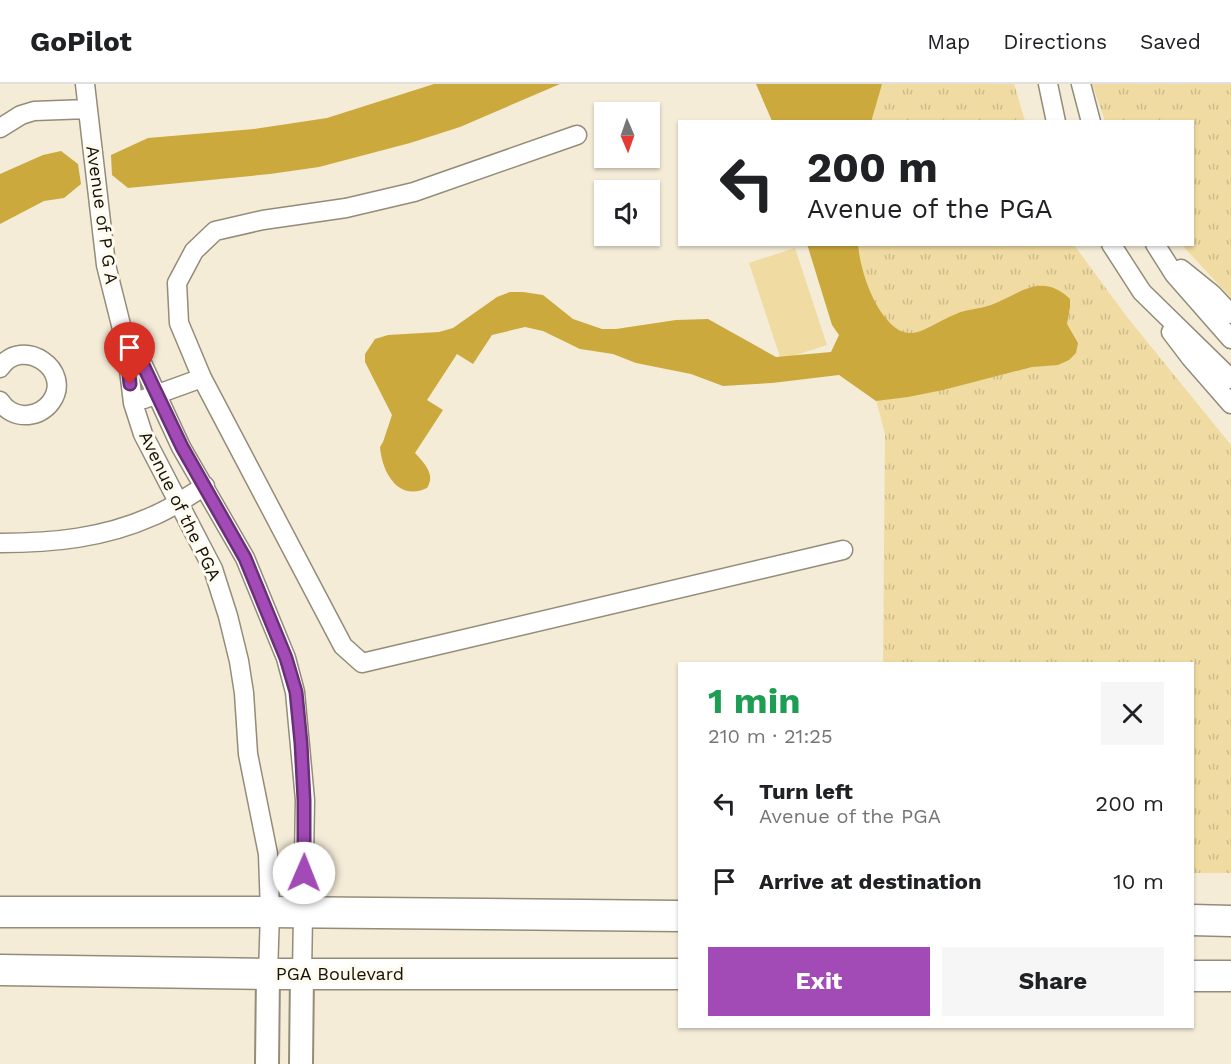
<!DOCTYPE html>
<html lang="en">
<head>
<meta charset="utf-8">
<style>
  body { margin:0; font-family:"Work Sans",sans-serif; background:#f6f6f6; color:#202124; height:100vh; display:flex; flex-direction:column; font-size:22px; white-space:nowrap }
  * { box-sizing:border-box; margin:0 }
  p { font-size:20px; color:#757577 }
  .icon { flex:none; width:33px; height:33px; fill:none; stroke:currentColor; stroke-width:2; stroke-linecap:round; stroke-linejoin:round }
  .map { position:relative; flex:1; overflow:hidden }
  .details { position:absolute; left:678px; top:578px; width:516px; height:366px; display:flex; flex-direction:column; background:#fff; border-radius:0px; box-shadow:0 2px 4px #0004 }
  .details>* { flex:none }
  .top-card { position:absolute; left:678px; top:36px; width:516px; height:126px; border-radius:0px; box-shadow:0 2px 4px #0004; background:#fff; color:#202124; overflow:hidden }
  .needle { width:39px; rotate:178deg }
  .buttons { position:absolute; left:594px; top:18px; display:grid; gap:12px }
  .buttons a { display:grid; place-items:center; width:66px; height:66px; border-radius:0px; background:#fff; box-shadow:0 2px 4px #0004; font-size:30px }
  .pin { position:absolute; display:grid; place-items:center; width:51px; height:51px; color:#fff; margin:-62px -26px; border-radius:50% 50% 50% 0; rotate:-45deg; box-shadow:0 0 6px #0007 }
  .pin .icon { rotate:45deg }
  .me { position:absolute; width:66px; margin:-33px; rotate:1deg; stroke-linejoin:round; filter:drop-shadow(0 0 4px #0008) }
  .turn { display:flex; align-items:center; gap:21px; height:126px; padding:0 30px; font-size:27px }
  .turn .icon { width:78px; height:78px; stroke-width:2.5 }
  .turn b { display:block; font-size:42px; line-height:51px }
  .round { display:grid; place-items:center; flex:none; width:63px; height:63px; border-radius:0px; background:#f6f6f6 }
  .headline { display:flex; align-items:center; justify-content:space-between; height:102px; padding:0 30px }
  h1 { font-size:36px; font-weight:700; line-height:45px; color:#1e9e55 }
  .cta { display:flex; gap:12px; margin-top:auto; padding:12px 30px }
  .cta a { flex:1; height:69px; border-radius:0px; background:#a24ab6; color:#fff; font-size:24px; font-weight:700; line-height:69px; text-align:center }
  .cta a+a { background:#f6f6f6; color:#202124 }
  ul { padding:0; list-style:none }
  li { display:flex; align-items:center; gap:18px; height:78px; padding:0 30px }
  li div { flex:1 }
  li b { display:block; font-size:22px }
  li em { font-style:normal }
  header { display:flex; align-items:center; gap:36px; box-sizing:border-box; height:84px; padding:0 30px; background:#fff; border-bottom:2px solid #e0e0e0 }
  header strong { font-size:28px }
  nav { display:flex; gap:33px; margin-inline-start:auto; font-size:21px }
  .map>svg:first-child { display:block }
  .grass { fill:url(#grass-tufts) }
  .park { fill:#f0dba2 }
  .water { fill:#cba93d }
  .lines { fill:none; stroke-linecap:round; stroke-linejoin:round }
  .minor-casing { stroke:#938c79; stroke-width:21 }
  .tertiary-casing { stroke:#938c79; stroke-width:26 }
  .primary-casing { stroke:#938c79; stroke-width:33 }
  .minor { stroke:#fff; stroke-width:18 }
  .tertiary { stroke:#fff; stroke-width:22 }
  .primary { stroke:#fff; stroke-width:30 }
  .route-casing { stroke:#693076; stroke-width:15 }
  .route { stroke:#a24ab6; stroke-width:10 }
  .labels { text-anchor:middle; stroke-width:6; stroke-linejoin:round; paint-order:stroke }
  .street-label { font-size:18px; fill:#14110a; stroke:#fefaed }
</style>
</head>
<body>
<header>
<strong>GoPilot</strong>
<nav><a>Map</a><a>Directions</a><a>Saved</a></nav>
</header>
<div class="map">
<svg width="1231" height="980" viewBox="0 0 1231 980">
  <defs>
    <pattern id="grass-tufts" width="24" height="20" patternUnits="userSpaceOnUse" patternTransform="scale(1.5)"><rect width="24" height="20" fill="#f0dba2"/><path d="M3 7l-1-3M5 7V3M7 7l1-3M15 17l-1-3M17 17v-4M19 17l1-3" fill="none" stroke="#cdbb8a"/></pattern>
  </defs>
  <rect width="100%" height="100%" fill="#f4ecd7"/>
  <path class="grass" d="M793,0H1014L1025,37H803Z
    M1092,0H1231V214L1182,161L1192,160V38L1105,37Z
    M835,161H1074L1127,233L1231,361V789H1193L1192,579H883L885,350Z"/>
  <path class="park" d="M1207,0H1231V4L1222,10L1213,8Z
    M923,161H959C950,175 934,171 923,161Z
    M795,164L827,261L781,276L749,179Z"/>
  <path class="water" d="M434,0H560L460,43L410,59L319,83L270,90L128,104L112,91L111,71L148,54L254,45L327,34Z
    M756,0H882L871,38L772,37Z
    M61,67L78,80L81,100L64,114L44,117L0,140V90L43,71Z
    M807,160L858,161C860,182 868,207 879,225C907,267 922,244 956,230C967,225 980,225 991,221C1022,209 1041,188 1070,215V223L1067,240L1078,259L1076,269L1069,276L1058,281L1032,283L943,306L908,313L876,317L839,291L772,299L723,302L691,290L636,279L613,270L580,265L543,247L525,243L492,251L473,280L457,270L427,316L443,326L415,369C424,379 436,390 427,404C398,418 382,388 380,363L383,358L392,331L365,278V270L375,255L388,251L439,248L453,244L497,213L510,208H523L543,211L573,235L602,245H616L676,236L708,235L776,273L831,268L839,251L832,241Z"/>
  <g class="lines">
    <defs>
      <path id="minor" d="M85,0L106,181L126,261L133,319L143,350L213,485L228,532L239,577L244,609L248,670L268,770L270,828L268,890
        M1048,0L1056,38
        M1081,0L1091,38
        M0,44L21,31L34,27L88,25
        M577,51L414,108L346,124L263,136L215,147L194,167L177,199L179,239L202,294L343,562L362,579L843,466
        M1111,160L1142,208L1231,295
        M1155,160L1174,190L1231,255
        M1181,185L1212,210L1231,230
        M1171,248L1190,273L1231,320
        M126,261L143,281L181,363L245,474L286,574L295,608L305,716L302,889
        M0,284C22,251 74,286 51,318C45,326 37,330 28,331C17,332 6,327 0,317
        M144,315L202,294
        M0,459C53,459 104,454 153,432C171,425 188,412 205,402"/>
      <path id="tertiary" d="M267,980L268,890
        M301,980L302,889"/>
      <path id="primary" d="M0,828H270L680,832
        M1192,836L1231,837
        M0,886L268,890H680
        M1192,892H1231"/>
    </defs>
    <use href="#minor" class="minor-casing"/>
    <use href="#tertiary" class="tertiary-casing"/>
    <use href="#primary" class="primary-casing"/>
    <use href="#minor" class="minor"/>
    <use href="#tertiary" class="tertiary"/>
    <use href="#primary" class="primary"/>
  </g>
  <g class="lines">
    <defs>
      <path id="route" d="M130,300L126,261L143,281L182,363L245,474L286,574L296,608L301,659L304,716V789"/>
    </defs>
    <use href="#route" class="route-casing"/>
    <use href="#route" class="route"/>
  </g>
  <g class="labels">
    <g class="street-label">
      <text transform="translate(102 131) rotate(82)" y="6">Avenue of P G A</text>
      <text transform="translate(180 422) rotate(64)" y="6">Avenue of the PGA</text>
      <text x="340" y="896">PGA Boulevard</text>
    </g>
  </g>
</svg>
<div class="buttons">
<a><svg class="needle" viewBox="-14 -14 28 28"><path d="M0-13l5 13h-10z" fill="#e53935"/><path d="M0 13l5-13h-10z" fill="#757577"/></svg></a>
<a><svg class="icon" aria-label="sound" viewBox="0 0 24 24"><path d="M4 9h4l5-4v14l-5-4H4zM17 9q2 3 0 6"/></svg></a>
</div>
<div class="pin" style="left:130px;top:300px;background:#d93025"><svg class="icon" aria-label="arrive" viewBox="0 0 24 24"><path d="M6 21V4h12l-3 4 3 4H6"/></svg></div>
<svg class="me" style="left:304px;top:789px" viewBox="-20 -20 40 40"><circle r="19" fill="#fff"/><path d="M0-13L10 11 0 6-10 11z" fill="#a24ab6"/></svg>
<div class="top-card">
<div class="turn"><svg class="icon" aria-label="left" viewBox="0 0 24 24"><path d="M17 20v-9H6M10 6l-5 5 5 5"/></svg><div><b>200 m</b>Avenue of the PGA</div></div>
</div>
<section class="details">
<div class="headline"><div><h1>1 min</h1><p>210 m · 21:25</p></div><a class="round"><svg class="icon" aria-label="close" viewBox="0 0 24 24"><path d="M6 6l12 12M18 6L6 18"/></svg></a></div>
<ul>
<li><svg class="icon" aria-label="left" viewBox="0 0 24 24"><path d="M17 20v-9H6M10 6l-5 5 5 5"/></svg><div><b>Turn left</b><p>Avenue of the PGA</p></div><em>200 m</em></li>
<li><svg class="icon" aria-label="arrive" viewBox="0 0 24 24"><path d="M6 21V4h12l-3 4 3 4H6"/></svg><div><b>Arrive at destination</b></div><em>10 m</em></li>
</ul>
<div class="cta"><a>Exit</a><a>Share</a></div>
</section>
</div>
</body>
</html>
